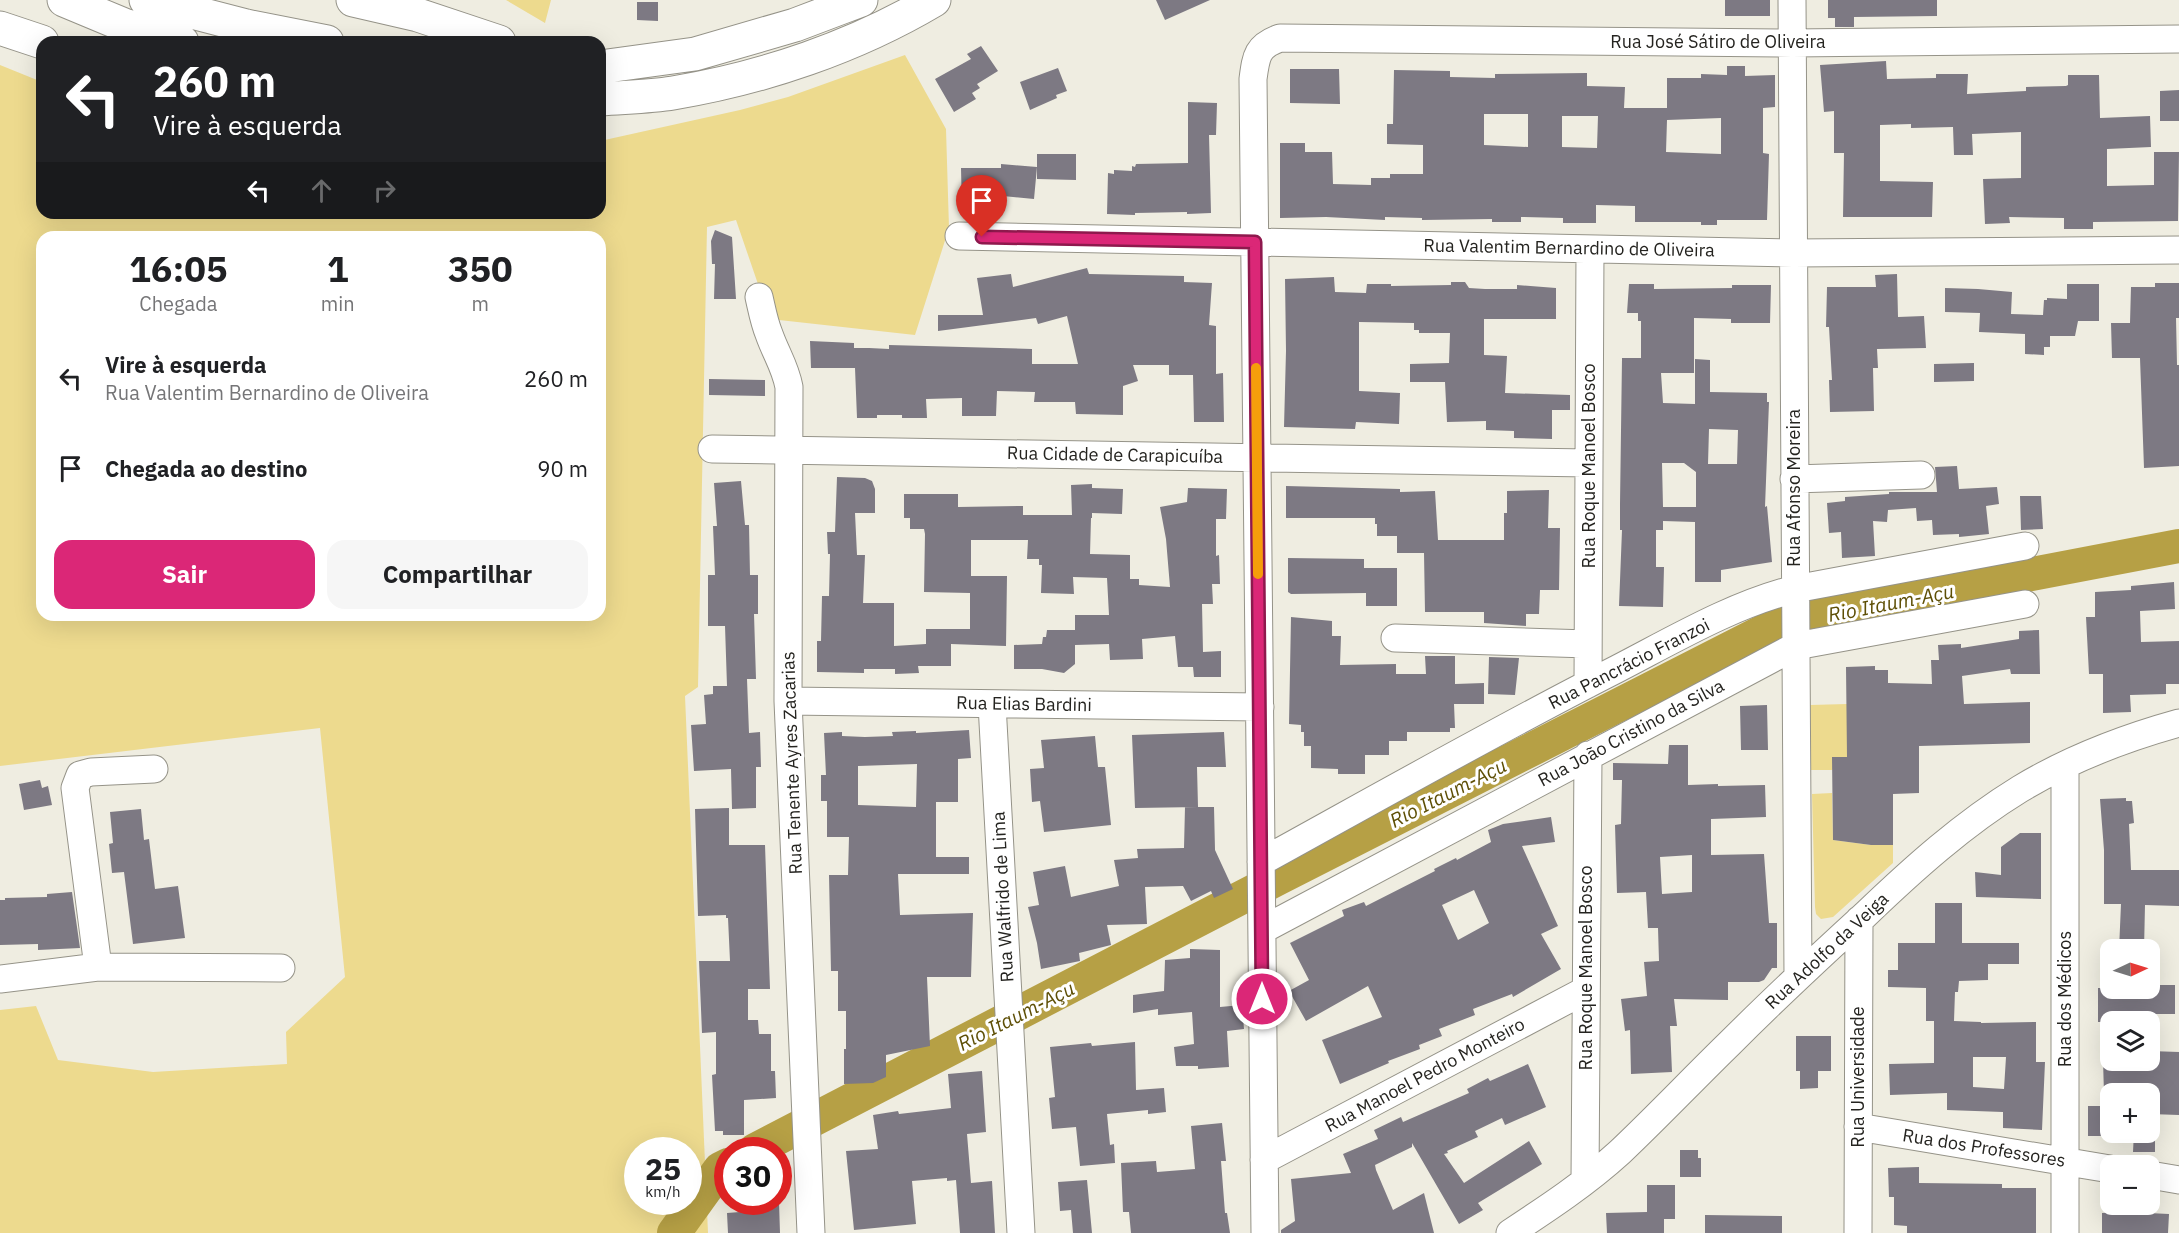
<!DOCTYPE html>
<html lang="pt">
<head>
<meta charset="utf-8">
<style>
  body { margin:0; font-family:"IBM Plex Sans",sans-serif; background:#f6f6f6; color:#202124; height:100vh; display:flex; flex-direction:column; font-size:22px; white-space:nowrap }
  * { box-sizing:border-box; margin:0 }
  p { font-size:20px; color:#757577 }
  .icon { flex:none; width:33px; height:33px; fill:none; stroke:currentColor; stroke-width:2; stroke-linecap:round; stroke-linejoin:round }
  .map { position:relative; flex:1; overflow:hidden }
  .drawer { position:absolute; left:36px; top:231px; width:570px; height:390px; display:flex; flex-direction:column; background:#fff; border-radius:18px; box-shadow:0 6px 24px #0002 }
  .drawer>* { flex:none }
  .top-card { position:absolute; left:36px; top:36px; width:570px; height:183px; border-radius:18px; box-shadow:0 6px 24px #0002; background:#202124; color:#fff; overflow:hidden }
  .needle { width:39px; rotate:86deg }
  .fabs { position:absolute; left:2100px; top:939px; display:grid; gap:12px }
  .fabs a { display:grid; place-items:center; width:60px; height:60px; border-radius:12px; background:#fff; box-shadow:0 6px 24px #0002; font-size:30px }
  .speed { position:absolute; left:624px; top:1137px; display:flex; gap:12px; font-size:30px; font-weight:700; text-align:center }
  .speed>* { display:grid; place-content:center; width:78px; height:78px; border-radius:50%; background:#fff; box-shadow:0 6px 24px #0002; line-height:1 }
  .speed small { font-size:15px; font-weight:400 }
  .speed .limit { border:9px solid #d22; background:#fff; color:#111 }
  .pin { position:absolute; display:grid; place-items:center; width:51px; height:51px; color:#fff; margin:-62px -26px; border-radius:50% 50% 50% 0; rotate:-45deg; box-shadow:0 0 6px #0007 }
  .pin .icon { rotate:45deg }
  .me { position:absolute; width:66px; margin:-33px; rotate:0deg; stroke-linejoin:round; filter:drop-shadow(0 0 4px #0008) }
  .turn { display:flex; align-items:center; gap:21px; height:126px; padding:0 18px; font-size:27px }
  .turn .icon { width:78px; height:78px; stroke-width:2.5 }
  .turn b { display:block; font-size:42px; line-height:51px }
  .lanes { display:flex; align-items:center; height:57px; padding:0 18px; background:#0003; justify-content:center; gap:30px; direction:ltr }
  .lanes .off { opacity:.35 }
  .eta { display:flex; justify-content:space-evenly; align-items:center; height:102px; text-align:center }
  .eta b { font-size:36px; font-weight:700; line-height:42px }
  .button { display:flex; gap:12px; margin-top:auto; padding:12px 18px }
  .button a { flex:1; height:69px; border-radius:18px; background:#db2777; color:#fff; font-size:24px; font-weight:700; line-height:69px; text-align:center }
  .button a+a { background:#f6f6f6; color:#202124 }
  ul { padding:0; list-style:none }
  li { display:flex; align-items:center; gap:18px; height:90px; padding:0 18px }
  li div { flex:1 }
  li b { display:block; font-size:22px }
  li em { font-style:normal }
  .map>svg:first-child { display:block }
  .green { fill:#edda8e; fill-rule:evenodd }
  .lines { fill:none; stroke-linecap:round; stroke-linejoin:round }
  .river { stroke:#b6a045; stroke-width:34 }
  .building { fill:#7d7983; fill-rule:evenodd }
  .minor-casing { stroke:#959388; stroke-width:29 }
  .major-casing { stroke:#959388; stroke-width:35 }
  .minor { stroke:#fff; stroke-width:27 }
  .major { stroke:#fff; stroke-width:33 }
  .route-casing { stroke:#8e194d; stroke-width:15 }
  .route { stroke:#db2777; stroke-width:10 }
  .slow { stroke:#f59e0b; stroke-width:10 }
  .labels { text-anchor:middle; stroke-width:6; stroke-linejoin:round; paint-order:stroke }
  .street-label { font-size:18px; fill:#252420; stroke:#fff }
  .water-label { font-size:20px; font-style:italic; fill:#5e4f06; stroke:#fff }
</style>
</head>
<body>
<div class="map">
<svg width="2179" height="1233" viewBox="0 0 2179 1233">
  <rect width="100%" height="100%" fill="#efede1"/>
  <path class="green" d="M506,0H551L545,23Z
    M905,55L946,129L949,228L915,335L770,319L736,220L707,227L698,687L685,696L708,1233H0V1010L36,1006L58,1060L153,1072L287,1064L286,1032L345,977L320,728L0,766V65L42,82V213H600V141L740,110L788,97ZM42,237H600V615H42ZM638,1150H688V1202H638Z
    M1847,704V757L1832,770H1811L1810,705Z
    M1832,793L1833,840L1871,845H1893V863L1833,917L1821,919L1816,914L1815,907L1812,794Z"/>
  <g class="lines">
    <path class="river" d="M755,1150L1279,878L1774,626L1812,616L2179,546
      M674,1233L720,1169L728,1165"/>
  </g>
  <path class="building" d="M1156,0H1210L1165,20Z
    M1725,0H1770V16H1725Z
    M1828,0H1937V16L1854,17V27H1835V18H1828Z
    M637,2H658V21L637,20Z
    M981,46L998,71L977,84L980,88L972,93L976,99L954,112L935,79L971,59L967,54Z
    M1886,61L1887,79L1936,78V74H1968L1967,94L2026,91V87L2066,86L2068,85V75H2099L2100,118L2150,116L2151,147L2107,149V186L2154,185V152H2179L2178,221L2093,222V229H2064V218L2009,217L2010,223L1985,224L1983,179L2021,178V132L1972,134L1973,155H1954L1953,127L1911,128V124L1880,125V181L1933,182L1932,217H1843L1844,153H1834V111L1824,112L1820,65Z
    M1727,66H1745V76L1775,75V107L1763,108V153L1769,154L1767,220H1717V225H1701V222H1635V206L1596,205V223H1563V218L1521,217V222H1492V219L1422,220V218L1385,217V220L1326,217L1280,218V143H1305V152H1332L1333,184L1371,185V178H1390V174H1423V145L1387,144V124H1393L1394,70L1450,71V77L1495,78V74L1587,73V86L1625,87L1624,108H1667V78H1701V74L1727,75ZM1484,114H1528V147L1484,145ZM1562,116H1598L1597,148L1562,147ZM1721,118V154L1666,152L1667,120Z
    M1058,68L1067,91L1056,95L1057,98L1030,110L1020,82Z
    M1290,69H1339L1340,104L1290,103Z
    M2179,90V121H2160V91Z
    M1188,102L1217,103L1216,135H1209L1211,213L1187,214V212L1135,213V215L1107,214L1108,173L1114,174V170L1132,171V166L1135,167L1136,164L1188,163Z
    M1037,154H1076V180L1037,179Z
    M1001,164L1037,167L1034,199L993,195V210H962L961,168H1001Z
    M715,230L732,237L736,299H714L715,264H712L711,241Z
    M1087,268L1089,274L1184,276V282L1212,283L1209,325L1216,326V374L1223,373L1224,422H1194L1193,375H1169V365H1133L1138,381L1123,386V415L1076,414L1075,402H1034L1035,392L997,391L996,416H962V398L926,399L927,418H902V415H877V418H857L855,368H811L810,341L854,343V348H869L889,349V345L1032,349V364H1078L1067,316L1038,324L1036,318L938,331V315H983L977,278L1011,274L1013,287Z
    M1897,274L1898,317L1924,316L1926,348L1877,349L1878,368H1873L1874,411L1830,412L1829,380H1832L1829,327H1826L1827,287H1876L1875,275Z
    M1334,277L1335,292L1366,293L1367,284H1391V286L1451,285V282H1465L1469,288L1485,289H1517V285L1556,288V319H1484V355L1507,356L1505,393L1570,395V410H1552V439L1514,438V431L1486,430V421L1447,422L1445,382H1410V364L1449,363L1450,333H1419V330H1414V323L1359,322V391L1400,393L1399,424L1356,422L1355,429L1284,427L1286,351L1285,279Z
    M2155,283H2179V318H2176L2177,365H2179V466L2144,468L2140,358H2112L2111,323H2130L2131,287H2155Z
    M1629,284H1654V289L1732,288V285H1771L1770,323H1731V319L1694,318V373H1661L1663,403L1695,404V359L1710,360V392L1767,393V402H1769L1765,507L1767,506L1772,562L1721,570V582H1695V522L1663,521V530H1656V567H1664L1663,607L1619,606L1622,530H1620V504L1622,358H1641V321H1638V313H1627ZM1709,429L1738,430L1737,464H1708ZM1662,463H1684L1696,472V507H1663Z
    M2067,284H2099V321H2078L2075,336H2050V347H2044V355L2025,354V334L1979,332L1980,313L1945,312V288L1978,289L2012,292L2011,314L2043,315L2044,300H2047V298L2067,299Z
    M1974,363V381L1934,382V364Z
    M709,379L765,380V396L709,395Z
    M1957,466L1959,489L1997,487L1999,504L1986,506L1989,534L1959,537V534L1933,535L1932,520L1917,521L1916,508L1888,510L1887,522L1873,521L1875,556L1842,558L1841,532L1829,533L1827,503L1845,501V497L1889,494V492H1937L1935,467Z
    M837,477L865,478L872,481L875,489V513H855L857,555H865L863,603H894V646L926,644V629H970V593L924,592L925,534L924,529H910V518H904V494H958V507L1023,506V515H1072L1071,485L1092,484V488L1123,489L1122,514L1092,513V518H1091L1090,554L1130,555V579H1139V585L1170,587L1166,539L1160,507L1187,502L1188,488L1227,489L1226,519H1216V556L1219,555L1220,584H1212L1213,604H1202L1203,652L1221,651V677H1194L1193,667H1178L1175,636L1142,639L1143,659L1110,660L1109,644L1075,645V664L1064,673L1042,669H1014V645L1042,644L1043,637H1046L1047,630H1075V615H1109L1107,578L1073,577L1074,594L1041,593L1042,565H1039V559H1027L1028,540H971V576H1007L1006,646L951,644V666H918L919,673L895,674V669H864V673L817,672V641H821L822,596H829L830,554H828L827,532H835Z
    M741,481L745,525H749L750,575H758V614H754L756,679H747L749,733L760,732L761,767H756V808L732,809L731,769L694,771L691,725L706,724L704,695L713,694V686H727L725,626H708V575H715L713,526H717L714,483Z
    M1286,486L1400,489V492L1435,491L1438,540H1504V513H1507V491L1549,490L1548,528H1560L1559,590H1540L1539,614H1526V626L1484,623V612H1425L1424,553H1397V536H1377V524H1375V518H1286Z
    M2020,496H2041L2043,529L2021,530Z
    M1288,558L1364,559V568H1397V606H1366V593L1291,594L1288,592Z
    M2174,582L2175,609L2140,611L2141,642L2179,641V684H2166V694L2130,695L2131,712L2103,713V674H2089L2086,617H2095V592L2131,590V586Z
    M1291,617L1332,621V636H1341L1340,665L1396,664V674H1426L1425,656H1455V684L1484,683V704H1454L1455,728H1450V732H1407V741H1389V755H1365V774H1338V769L1311,768V746H1304V732H1301V725L1289,724Z
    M2039,630L2040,674H2011L2010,669L1962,676L1964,704L2030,702V743L1919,746V793L1893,794V845H1871L1833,840L1832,757H1847L1846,667L1875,666V670H1888V683L1932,684L1931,660H1939L1938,645L1961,644V648L2019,639V631Z
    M1489,657L1519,658L1515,695L1488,694Z
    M1767,705L1768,750H1741L1740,706Z
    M969,730L971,758L958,759V802H936V857H969V874H898L900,915L973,913L971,977H927L930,1046L886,1055V1077L873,1083L844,1084V1049H846V1011H838V971H831L829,875H848L849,837H827V801H821V775H826L824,733L842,732V736L865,737L893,736L892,732L916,731V733ZM917,764L916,807L858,805V766Z
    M1224,732L1226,767H1197L1198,807L1135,808L1132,735Z
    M1095,736L1098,767H1105L1111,825L1044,832L1040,801L1032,802L1030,769L1044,768L1041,740Z
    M1669,745H1688V785L1718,784V786L1765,785L1766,817L1711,819V855L1764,854L1769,923H1777V968H1772L1764,980L1759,982H1728V1000L1674,999L1677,1026H1670L1672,1072L1631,1074L1630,1030L1625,1031L1621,999L1647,996L1644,962L1659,961L1658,928H1648L1646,892L1617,893L1615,825L1621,824L1622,780H1613V763L1668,764ZM1692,855V892L1662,894L1660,857Z
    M40,780L42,788L48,786L52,805L24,810L19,784Z
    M2126,798V801H2132L2134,823L2129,824L2131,870H2179V906L2145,905L2144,950H2119L2121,904H2104V850L2100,799Z
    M1185,807H1214L1215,850L1233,889L1214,898L1211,891L1191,901L1183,886L1145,887L1147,924L1107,925L1111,945L1079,953L1080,961L1041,969L1037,943L1028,907L1039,905L1033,872L1065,866L1071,897L1119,886L1114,860L1138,858L1137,849L1184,848Z
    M729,808V845H765L770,989H748V1020H758L759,1034H771V1071H775L776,1098L744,1100V1135H723V1131H715L712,1075L716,1074V1032L702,1033L699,961H730L728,918H726V915L698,916L695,809Z
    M141,809L144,840L149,839L155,889L178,886L185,938L133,944L124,872L112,873L109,844L113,843L110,812Z
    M1551,817L1555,842L1522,846L1558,926L1541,934L1561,969L1513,997L1512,994L1473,1009L1475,1015L1439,1029L1442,1036L1419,1045L1420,1049L1388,1061L1389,1063L1340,1084L1322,1040L1382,1017L1368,986L1306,1021L1289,991L1309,980L1290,943L1344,916L1342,910L1364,902L1366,906L1435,871L1434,869L1456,858L1457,860L1491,842L1488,830L1503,824ZM1474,890L1489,923L1458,940L1442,905Z
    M2020,833H2041V899L1976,897L1975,872L2001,875V847Z
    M72,892L80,948L38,950V944L0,945V900H5V898L47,897V894Z
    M1935,903H1962V943H2019V964H1988V980L1959,981L1958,992H1955L1954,1021L1981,1022V1023L2036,1022V1062H2045L2042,1130L2003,1128V1112L1947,1110V1093L1890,1095L1889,1064L1934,1063V1021H1926V988L1888,987V970H1898V943H1935ZM1973,1057H2006L2004,1089L1973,1087Z
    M1190,949L1220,950V1007L1242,1005L1244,1029L1227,1031L1229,1067L1198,1069V1066H1176L1174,1047L1194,1044L1192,1012L1158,1015V1009L1133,1013V995L1164,991L1165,960L1190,958Z
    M2150,985H2175V1014H2154V1022H2098V988H2150Z
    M1796,1036H1831V1071H1818V1088L1800,1089V1071H1796Z
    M1135,1042L1136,1090L1164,1088L1166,1112L1148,1114V1110L1107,1114L1110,1145L1114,1144L1115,1163L1080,1166L1076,1127L1052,1129L1049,1098L1055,1097L1050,1047L1091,1043L1092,1046Z
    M2150,1051L2179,1052V1115L2150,1114V1094H2104L2103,1060H2150Z
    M1528,1064L1546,1107L1505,1125L1502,1118L1475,1131L1478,1137L1447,1151L1448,1153L1444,1154L1464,1183L1529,1141L1542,1164L1478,1203L1483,1210L1459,1224L1412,1143V1147L1375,1165L1376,1170L1393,1210L1424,1193L1434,1233H1281V1230L1295,1221L1291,1179L1351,1173L1343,1154L1378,1139L1374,1130L1401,1117L1403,1122L1469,1093L1467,1089L1488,1078L1490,1081Z
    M982,1071L986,1132L967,1134L971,1183L992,1181L995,1233H960L956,1180L947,1181V1178L912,1181L916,1224L854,1230L846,1151L878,1149L873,1115L898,1111L899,1114L951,1108L948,1074Z
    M2088,1106H2110V1136H2088Z
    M1222,1123L1226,1161H1221L1225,1213H1227L1230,1233H1131L1129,1212H1123L1121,1163L1156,1161L1157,1172L1195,1169L1191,1126Z
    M2134,1132H2155V1152H2133Z
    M1680,1150H1698V1158H1701V1177H1680Z
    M1919,1167V1183L2002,1184V1188H2036V1233H1907V1226L1894,1225V1197H1889L1888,1168Z
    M1087,1180L1092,1233H1073L1071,1210L1060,1211L1058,1182Z
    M1647,1185H1675V1219H1664V1233H1607L1606,1213L1647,1212Z
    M739,1202H779L780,1233H728L727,1213L740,1212Z
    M2127,1212L2169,1214L2168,1233H2102V1213Z
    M1705,1215L1782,1216V1233H1705Z"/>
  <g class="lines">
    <defs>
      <path id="minor" d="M1792,0L1798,976
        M959,236L1793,253L2179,250
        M759,297C762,310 764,322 769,334C776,354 785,366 789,387L788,701L811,1233
        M712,449L1589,463
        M1794,479L1921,475
        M1395,638L1588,644
        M1588,684L1590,249
        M788,701L1260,707
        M992,704L1021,1233
        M1261,862C1379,797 1497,730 1617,669C1675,639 1732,605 1795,589L2025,546
        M1262,930L1796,646L2025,604
        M98,967L75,788L80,775L91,772L154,769
        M0,979L98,967L281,968
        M1858,1127L2110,1169
        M1264,1160L1586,990
        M2150,1175L2179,1180
        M1585,1181L1588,755
        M1265,1233L1253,79C1256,56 1257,46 1280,38L1792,43L2179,39
        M1510,1233C1548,1208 1586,1183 1620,1152C1657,1117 1693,1079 1730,1043C1774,999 1819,957 1865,915C1913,869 1963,824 2020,789C2068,760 2125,738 2179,723
        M1858,1233L1859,920
        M2065,1233V766"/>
      <path id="major" d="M64,0L124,25L182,42
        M146,0L246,26L327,42
        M353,0L418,15L499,42
        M0,28L42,42
        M600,67L695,54L795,25L861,0
        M600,99C624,97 649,97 673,93C763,78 855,47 934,0"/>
    </defs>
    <use href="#minor" class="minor-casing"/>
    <use href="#major" class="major-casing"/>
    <use href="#minor" class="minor"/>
    <use href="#major" class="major"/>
  </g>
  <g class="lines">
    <defs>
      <path id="route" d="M982,237L1255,242L1262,999"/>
    </defs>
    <use href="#route" class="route-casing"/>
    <use href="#route" class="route"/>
    <path class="slow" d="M1256,368L1258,574"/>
  </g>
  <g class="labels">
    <g class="street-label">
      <text x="1718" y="48">Rua José Sátiro de Oliveira</text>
      <text transform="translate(1569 248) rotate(1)" y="6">Rua Valentim Bernardino de Oliveira</text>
      <text transform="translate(1115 455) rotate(1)" y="6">Rua Cidade de Carapicuíba</text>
      <text transform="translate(1589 466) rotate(-90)" y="6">Rua Roque Manoel Bosco</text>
      <text transform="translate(1794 488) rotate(-90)" y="6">Rua Afonso Moreira</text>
      <text transform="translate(1629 664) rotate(-27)" y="6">Rua Pancrácio Franzoi</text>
      <text transform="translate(1024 704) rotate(1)" y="6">Rua Elias Bardini</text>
      <text transform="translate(1631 733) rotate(-28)" y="6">Rua João Cristino da Silva</text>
      <text transform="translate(792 763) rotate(-92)" y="6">Rua Tenente Ayres Zacarias</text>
      <text transform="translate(1003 897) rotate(-93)" y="6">Rua Walfrido de Lima</text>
      <text transform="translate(1827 951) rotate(-43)" y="6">Rua Adolfo da Veiga</text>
      <text transform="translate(1586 968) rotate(-90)" y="6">Rua Roque Manoel Bosco</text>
      <text transform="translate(2065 999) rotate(-90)" y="6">Rua dos Médicos</text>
      <text transform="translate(1425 1075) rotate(-28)" y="6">Rua Manoel Pedro Monteiro</text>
      <text transform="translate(1858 1077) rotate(-90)" y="6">Rua Universidade</text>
      <text transform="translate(1984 1148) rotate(9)" y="6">Rua dos Professores</text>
    </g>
    <g class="water-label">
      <text transform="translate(1891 603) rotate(-11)" y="7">Rio Itaum-Açu</text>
      <text transform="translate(1448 793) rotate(-27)" y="7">Rio Itaum-Açu</text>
      <text transform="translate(1016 1016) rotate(-27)" y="7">Rio Itaum-Açu</text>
    </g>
  </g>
</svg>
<div class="fabs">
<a><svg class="needle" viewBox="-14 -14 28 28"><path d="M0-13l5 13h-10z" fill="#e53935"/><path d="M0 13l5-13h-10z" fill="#757577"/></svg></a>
<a><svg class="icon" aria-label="layers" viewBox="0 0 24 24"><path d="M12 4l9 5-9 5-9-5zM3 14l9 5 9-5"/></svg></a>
<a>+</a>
<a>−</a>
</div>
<div class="speed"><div>25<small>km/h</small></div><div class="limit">30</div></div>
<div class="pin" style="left:982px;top:237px;background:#d93025"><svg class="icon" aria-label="arrive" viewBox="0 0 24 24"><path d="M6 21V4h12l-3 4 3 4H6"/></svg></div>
<svg class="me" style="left:1262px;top:999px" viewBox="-20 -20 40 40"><circle r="17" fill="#db2777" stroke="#fff" stroke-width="3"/><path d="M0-11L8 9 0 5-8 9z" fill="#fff"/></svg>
<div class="top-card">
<div class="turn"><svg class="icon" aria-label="left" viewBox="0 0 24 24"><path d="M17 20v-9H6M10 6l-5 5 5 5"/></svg><div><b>260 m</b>Vire à esquerda</div></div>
<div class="lanes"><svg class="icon" aria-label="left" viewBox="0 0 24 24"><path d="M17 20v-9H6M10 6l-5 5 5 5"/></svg><svg class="icon off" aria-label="ahead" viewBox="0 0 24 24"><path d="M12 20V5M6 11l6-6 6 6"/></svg><svg class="icon off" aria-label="right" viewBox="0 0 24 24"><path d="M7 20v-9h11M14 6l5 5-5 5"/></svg></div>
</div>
<section class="drawer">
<div class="eta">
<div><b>16:05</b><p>Chegada</p></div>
<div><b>1</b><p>min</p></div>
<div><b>350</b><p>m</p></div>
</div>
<ul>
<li><svg class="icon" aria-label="left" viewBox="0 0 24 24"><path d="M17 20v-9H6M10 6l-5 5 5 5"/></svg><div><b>Vire à esquerda</b><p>Rua Valentim Bernardino de Oliveira</p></div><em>260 m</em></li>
<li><svg class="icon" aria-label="arrive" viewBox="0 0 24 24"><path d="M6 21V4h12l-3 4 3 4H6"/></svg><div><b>Chegada ao destino</b></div><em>90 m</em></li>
</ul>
<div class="button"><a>Sair</a><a>Compartilhar</a></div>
</section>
</div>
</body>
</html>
